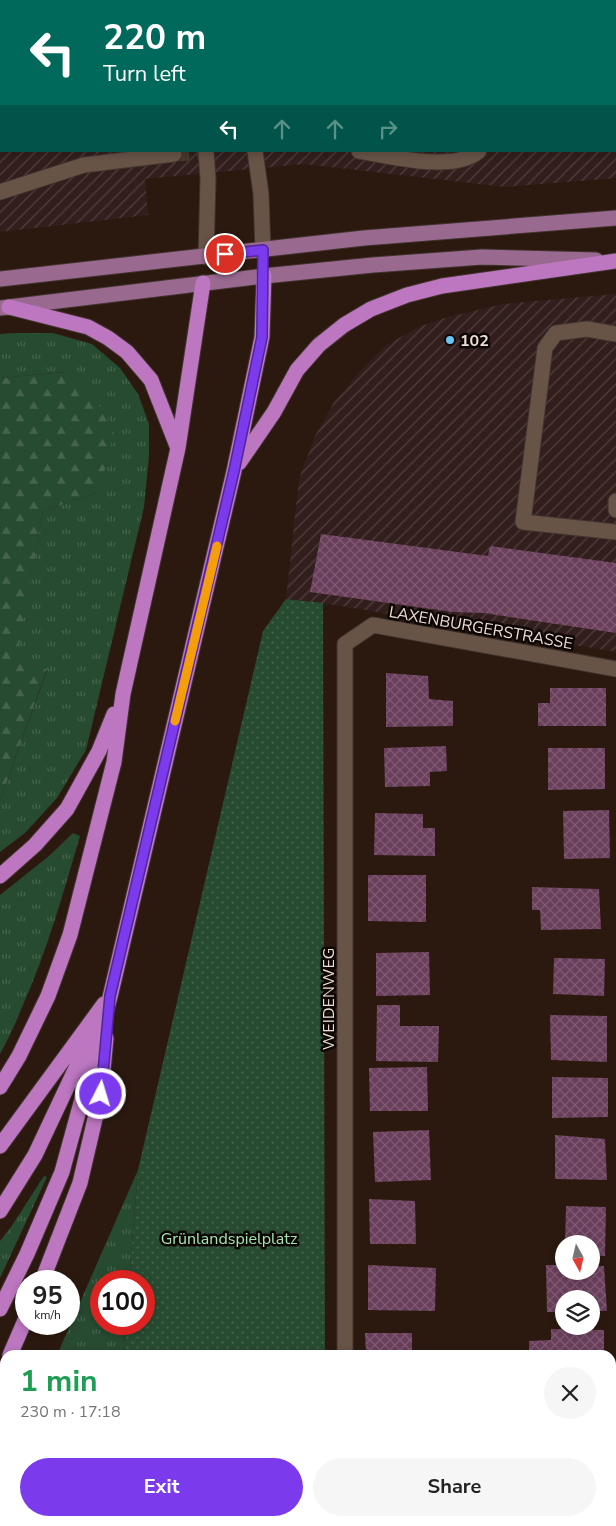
<!DOCTYPE html>
<html lang="en">
<head>
<meta charset="utf-8">
<style>
  body { margin:0; font-family:"Nunito Sans",sans-serif; background:#f6f6f6; color:#222; height:100vh; display:flex; flex-direction:column; font-size:19px; white-space:nowrap }
  * { box-sizing:border-box; margin:0 }
  p { font-size:16px; color:#767676 }
  .icon { flex:none; width:28px; height:28px; fill:none; stroke:currentColor; stroke-width:2; stroke-linecap:round; stroke-linejoin:round }
  .map { position:relative; flex:1; overflow:hidden }
  .sheet { position:absolute; left:0px; top:1350px; width:616px; height:176px; display:flex; flex-direction:column; background:#fff; border-radius:15px 15px 0 0; box-shadow:0 2px 8px #0003 }
  .sheet>* { flex:none }
  .top-card { position:absolute; left:0px; top:0px; width:616px; height:152px; box-shadow:0 2px 8px #0003; background:#00695c; color:#fff; overflow:hidden }
  .needle { width:32px; rotate:172deg }
  .buttons { position:absolute; left:555px; top:1235px; display:grid; gap:10px }
  .buttons a { display:grid; place-items:center; width:45px; height:45px; border-radius:50%; background:#fff; box-shadow:0 2px 8px #0003; font-size:25px }
  .speed { position:absolute; left:15px; top:1270px; display:flex; gap:10px; font-size:25px; font-weight:700; text-align:center }
  .speed>* { display:grid; place-content:center; width:65px; height:65px; border-radius:50%; background:#fff; box-shadow:0 2px 8px #0003; line-height:1 }
  .speed small { font-size:12px; font-weight:400 }
  .speed .limit { border:8px solid #d22; background:#fff; color:#111 }
  .pin { position:absolute; display:grid; place-items:center; width:42px; height:42px; color:#fff; margin:-21px; border:2px solid #fff; border-radius:50%; box-shadow:0 1px 5px #0007 }
  .me { position:absolute; width:55px; margin:-28px; rotate:5deg; stroke-linejoin:round; filter:drop-shadow(0 0 4px #0008) }
  .turn { display:flex; align-items:center; gap:18px; height:105px; padding:0 20px; font-size:22px }
  .turn .icon { width:65px; height:65px; stroke-width:2.5 }
  .turn b { display:block; font-size:35px; line-height:42px }
  .lanes { display:flex; align-items:center; height:48px; padding:0 20px; background:#0003; justify-content:center; gap:25px; direction:ltr }
  .lanes .off { opacity:.35 }
  .round { display:grid; place-items:center; flex:none; width:52px; height:52px; border-radius:26px; background:#f6f6f6 }
  .overview { display:flex; align-items:center; justify-content:space-between; height:85px; padding:0 20px }
  h1 { font-size:30px; font-weight:700; line-height:38px; color:#1e9e55 }
  .cta { display:flex; gap:10px; margin-top:auto; padding:10px 20px }
  .cta a { flex:1; height:58px; border-radius:30px; background:#7c3aed; color:#fff; font-size:20px; font-weight:700; line-height:58px; text-align:center }
  .cta a+a { background:#f6f6f6; color:#222 }
  .map>svg:first-child { display:block }
  .industrial { fill:url(#industrial-furrows); fill-rule:evenodd }
  .grass { fill:url(#grass-tufts) }
  .forest { fill:url(#forest-firs) }
  .park { fill:url(#park-dots) }
  .building { fill:url(#building-cross-hatch) }
  .lines { fill:none; stroke-linecap:round; stroke-linejoin:round }
  .minor-tunnel { stroke:#48372d; stroke-width:15; stroke-dasharray:15 8; stroke-linecap:butt }
  .minor-casing { stroke:#42342f; stroke-width:17 }
  .major-casing { stroke:#42342f; stroke-width:17 }
  .highway-casing { stroke:#42342f; stroke-width:17 }
  .minor { stroke:#685347; stroke-width:15 }
  .major { stroke:#9a6990; stroke-width:15 }
  .highway { stroke:#bc77c0; stroke-width:15 }
  .route-casing { stroke:#51269a; stroke-width:12 }
  .route { stroke:#7c3aed; stroke-width:9 }
  .slow { stroke:#f59e0b; stroke-width:9 }
  .poi-dot { fill:#69c4f0; stroke:#0d0603; stroke-width:2 }
  .labels { text-anchor:middle; stroke-width:5; stroke-linejoin:round; paint-order:stroke }
  .poi-label { font-size:16px; font-weight:bold; fill:#ebded7; stroke:#0d0603; text-anchor:start }
  .street-label { font-size:16px; fill:#ebded7; stroke:#0d0603 }
  .park-label { font-size:16px; fill:#a1e6b1; stroke:#0d0603 }
</style>
</head>
<body>
<div class="map">
<svg width="616" height="1526" viewBox="0 0 616 1526">
  <defs>
    <pattern id="industrial-furrows" width="10" height="10" patternUnits="userSpaceOnUse" patternTransform="scale(1.25)"><rect width="10" height="10" fill="#321f1d"/><path d="M-1 1l2-2M0 10L10 0M9 11l2-2" fill="none" stroke="#503f3d"/></pattern>
    <pattern id="grass-tufts" width="24" height="20" patternUnits="userSpaceOnUse" patternTransform="scale(1.25)"><rect width="24" height="20" fill="#274b30"/><path d="M3 7l-1-3M5 7V3M7 7l1-3M15 17l-1-3M17 17v-4M19 17l1-3" fill="none" stroke="#46644d"/></pattern>
    <pattern id="forest-firs" width="22" height="20" patternUnits="userSpaceOnUse" patternTransform="scale(1.25)"><rect width="22" height="20" fill="#274b30"/><path d="M5 1l3.5 6h-7zM16 11l3.5 6h-7z" fill="#46644d"/></pattern>
    <pattern id="park-dots" width="8" height="8" patternUnits="userSpaceOnUse" patternTransform="scale(1.25)"><rect width="8" height="8" fill="#274b30"/><path d="M2 2h.1M6 6h.1" fill="none" stroke="#46644d" stroke-width="1.8" stroke-linecap="round"/></pattern>
    <pattern id="building-cross-hatch" width="8" height="8" patternUnits="userSpaceOnUse" patternTransform="scale(1.25)"><rect width="8" height="8" fill="#693f5b"/><path d="M0 0l8 8M0 8l8-8" fill="none" stroke="#7f5a72"/></pattern>
  </defs>
  <rect width="100%" height="100%" fill="#2b190f"/>
  <path class="industrial" d="M0,0H616V178L505,187L304,164L145,179L148,215L0,232ZM1,1H615V151H1Z
    M616,294V652L323,603L286,599L299,479L315,436L334,402L362,369L384,347L418,327L448,317L503,304Z"/>
  <path class="grass" d="M16,333H53L92,344L120,368L138,394L149,424V456L144,507L86,750L57,798L25,833L0,852V801L47,670L15,663L43,511L99,492L65,372L0,378V334Z
    M73,833L80,836C63,894 47,951 23,1005C16,1022 9,1038 0,1054V895L49,856Z
    M138,1170L129,1281H101V1324H126L123,1355H57Z
    M44,1176L47,1177L0,1278V1241L11,1227Z
    M5,1475V1521H120V1526H0V1487Z"/>
  <path class="forest" d="M65,372L105,412L114,433L99,492L43,511L16,663L47,669L0,801V378Z"/>
  <path class="park" d="M286,599L323,603L325,1355H123L126,1324H144V1281H129L138,1170L263,631Z"/>
  <path class="building" d="M321,534L488,556L490,546L616,563V633L484,613L453,612L310,592Z
    M386,673L428,676L429,699L453,701V726L386,727Z
    M550,688H606V726H538V703H550Z
    M446,746L447,771L430,772V786L385,787L384,748Z
    M548,748H605V789L548,790Z
    M609,810L610,858L564,859L563,811Z
    M375,813L423,814V828H435V856L374,855Z
    M368,875H426V922L368,921Z
    M532,887L599,889L601,929L541,930L540,910H532Z
    M429,952L430,995L376,996V953Z
    M554,958L605,959L604,996L553,994Z
    M377,1005H400V1026H439L438,1062L376,1061Z
    M550,1015L607,1016V1062L551,1060Z
    M427,1067L428,1111H370L369,1068Z
    M552,1077L608,1078V1117L552,1118Z
    M429,1130L431,1180L375,1182L373,1132Z
    M555,1135L605,1139L607,1180L555,1179Z
    M369,1199L415,1201L416,1244H370Z
    M566,1206L606,1207L605,1256H591V1244H565Z
    M368,1265L436,1268L435,1311L368,1310Z
    M546,1265H564V1271H591V1266H604L607,1311H591V1299H564V1312H547Z
    M551,1329L604,1330V1355H529V1341L551,1340Z
    M365,1333H412V1355H366Z
    M256,1521H309V1526H256Z
    M546,1523L601,1524V1526H546Z"/>
  <g class="lines">
    <path class="minor-tunnel" d="M174,154L215,151"/>
    <defs>
      <path id="minor" d="M195,0V1
        M237,0V1
        M532,1V0
        M580,1L581,0
        M0,11L1,6
        M255,151L261,194L263,250
        M359,151C390,156 453,173 479,151
        M0,192L84,165L174,154
        M206,257L208,179L206,151
        M616,334L587,329L556,333L545,348L523,522L616,532
        M616,501V510
        M345,1355V644L373,625L616,669
        M345,1526V1521"/>
      <path id="major" d="M0,279L364,238L616,218
        M0,308L264,276L373,265L482,257L596,260"/>
      <path id="highway" d="M9,307L88,327L108,338L127,352L151,380L177,446
        M239,463L274,412L297,370L319,345L344,325L371,309L407,295L442,286L616,261
        M0,876L35,845L67,809L99,751L114,714
        M0,1087L19,1056L48,996L70,935L114,762L123,694L178,448L203,283
        M0,1146L104,1004
        M0,1211L35,1155L92,1034
        M42,1281L80,1183L101,1093L106,1038
        M0,1309L27,1254L62,1172L110,997L234,471L262,337L264,276
        M10,1355L26,1318
        M0,1379L5,1367"/>
    </defs>
    <use href="#minor" class="minor-casing"/>
    <use href="#major" class="major-casing"/>
    <use href="#highway" class="highway-casing"/>
    <use href="#minor" class="minor"/>
    <use href="#major" class="major"/>
    <use href="#highway" class="highway"/>
  </g>
  <g class="lines">
    <defs>
      <path id="route" d="M101,1094L110,996L234,471L262,337L263,250L225,254"/>
    </defs>
    <use href="#route" class="route-casing"/>
    <use href="#route" class="route"/>
    <path class="slow" d="M175,721L217,546"/>
  </g>
  <circle class="poi-dot" cx="450" cy="340" r="5"/>
  <g class="labels">
    <g class="poi-label">
      <text x="460" y="346">102</text>
    </g>
    <g class="street-label">
      <text transform="translate(481 627) rotate(10)" y="6">LAXENBURGERSTRASSE</text>
      <text transform="translate(328 999) rotate(-90)" y="6">WEIDENWEG</text>
    </g>
    <g class="park-label">
      <text x="229" y="1244">Grünlandspielplatz</text>
    </g>
  </g>
</svg>
<div class="buttons">
<a><svg class="needle" viewBox="-14 -14 28 28"><path d="M0-13l5 13h-10z" fill="#e53935"/><path d="M0 13l5-13h-10z" fill="#767676"/></svg></a>
<a><svg class="icon" aria-label="layers" viewBox="0 0 24 24"><path d="M12 4l9 5-9 5-9-5zM3 14l9 5 9-5"/></svg></a>
</div>
<div class="speed"><div>95<small>km/h</small></div><div class="limit">100</div></div>
<div class="pin" style="left:225px;top:254px;background:#d93025"><svg class="icon" aria-label="arrive" viewBox="0 0 24 24"><path d="M6 21V4h12l-3 4 3 4H6"/></svg></div>
<svg class="me" style="left:101px;top:1094px" viewBox="-20 -20 40 40"><circle r="17" fill="#7c3aed" stroke="#fff" stroke-width="3"/><path d="M0-11L8 9 0 5-8 9z" fill="#fff"/></svg>
<div class="top-card">
<div class="turn"><svg class="icon" aria-label="left" viewBox="0 0 24 24"><path d="M17 20v-9H6M10 6l-5 5 5 5"/></svg><div><b>220 m</b>Turn left</div></div>
<div class="lanes"><svg class="icon" aria-label="left" viewBox="0 0 24 24"><path d="M17 20v-9H6M10 6l-5 5 5 5"/></svg><svg class="icon off" aria-label="ahead" viewBox="0 0 24 24"><path d="M12 20V5M6 11l6-6 6 6"/></svg><svg class="icon off" aria-label="ahead" viewBox="0 0 24 24"><path d="M12 20V5M6 11l6-6 6 6"/></svg><svg class="icon off" aria-label="right" viewBox="0 0 24 24"><path d="M7 20v-9h11M14 6l5 5-5 5"/></svg></div>
</div>
<section class="sheet">
<div class="overview"><div><h1>1 min</h1><p>230 m · 17:18</p></div><a class="round"><svg class="icon" aria-label="close" viewBox="0 0 24 24"><path d="M6 6l12 12M18 6L6 18"/></svg></a></div>
<div class="cta"><a>Exit</a><a>Share</a></div>
</section>
</div>
</body>
</html>
